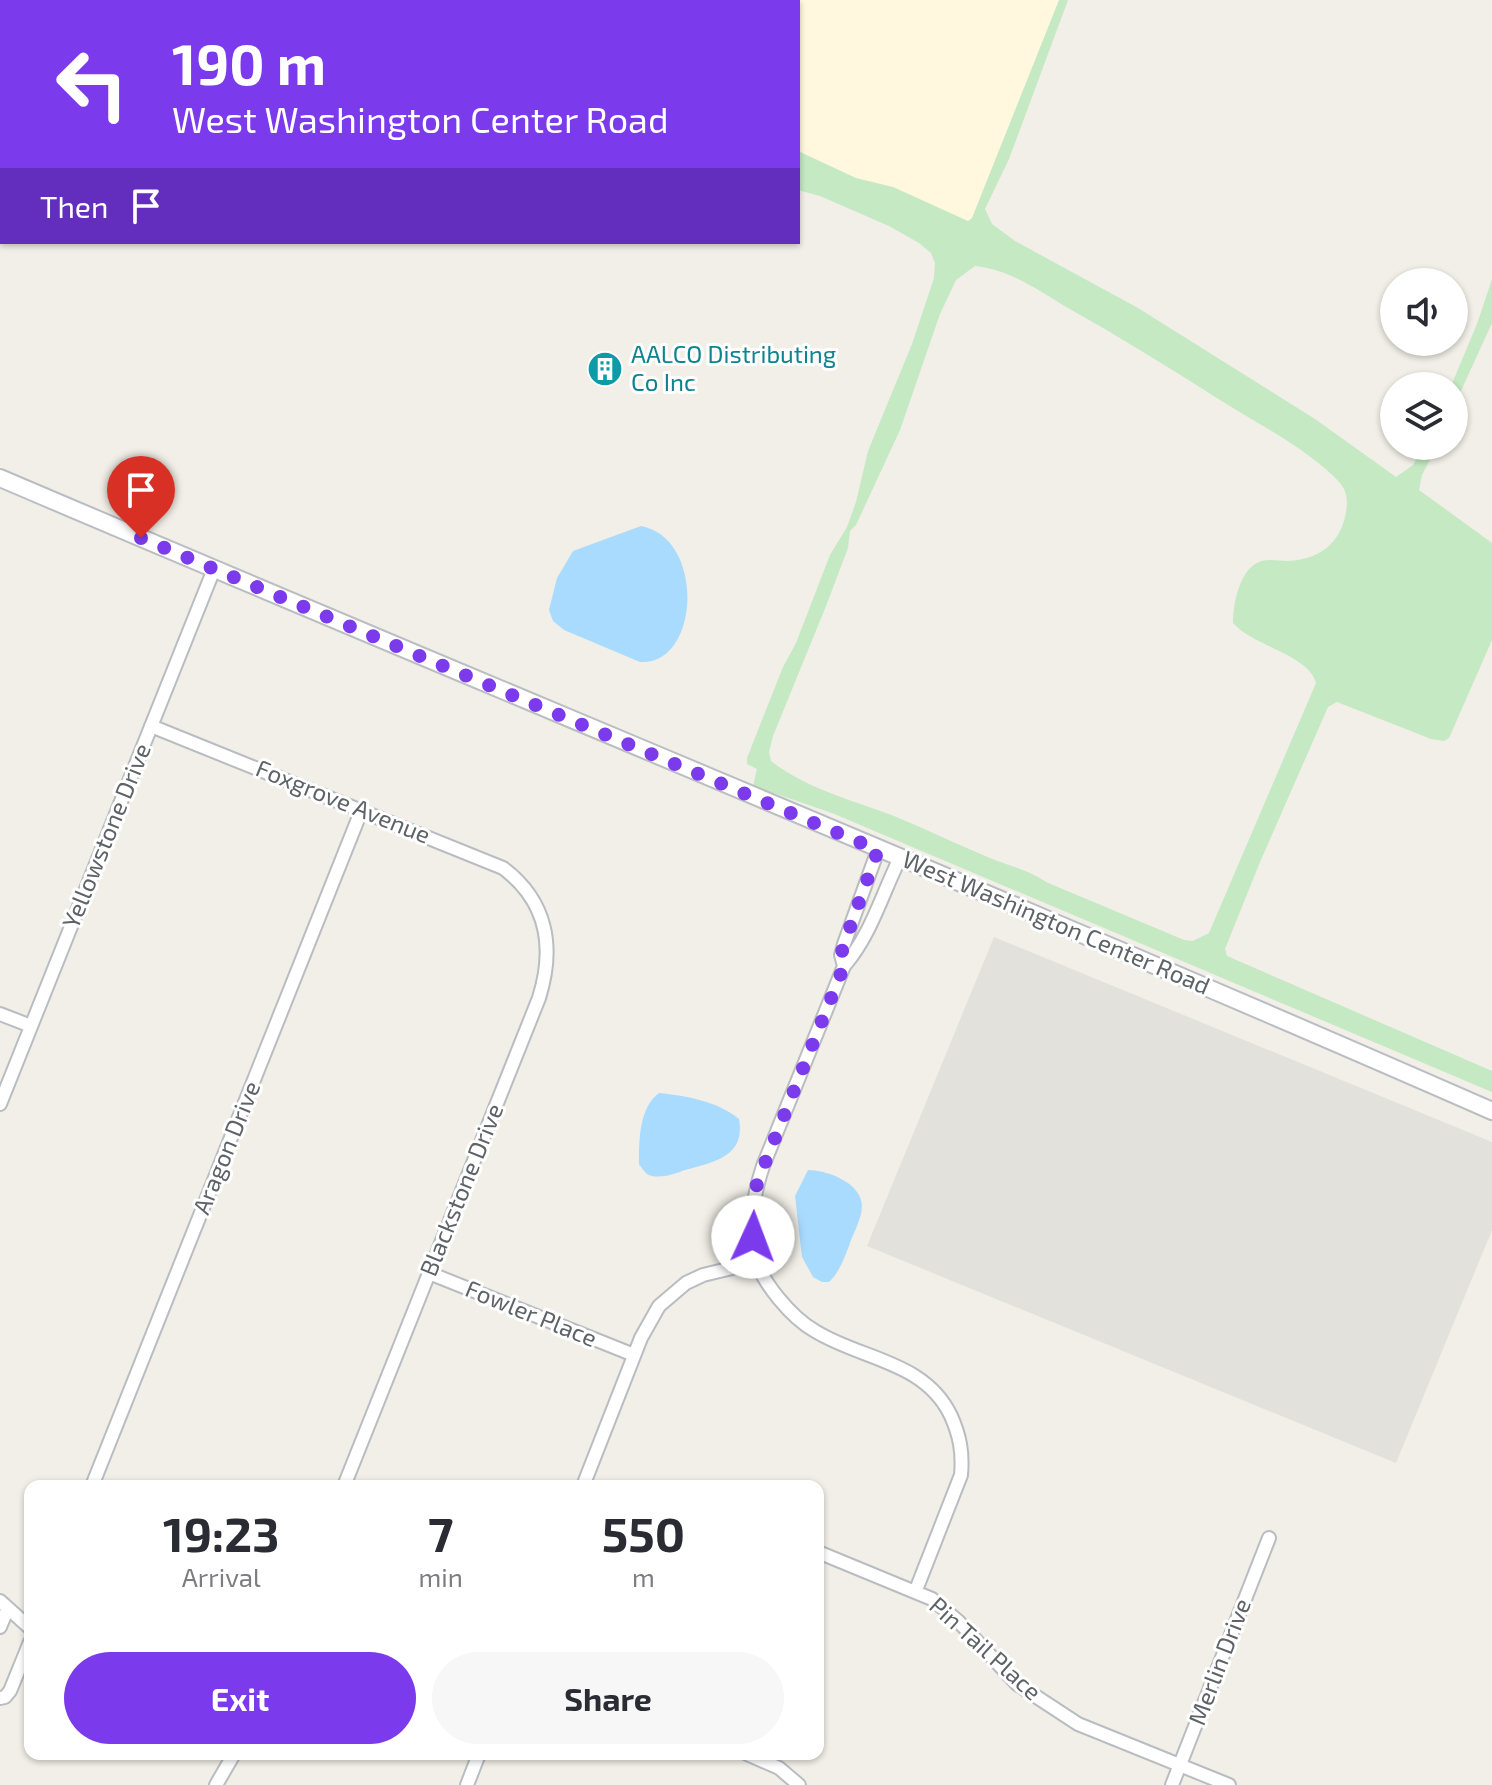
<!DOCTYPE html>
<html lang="en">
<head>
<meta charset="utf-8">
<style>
  body { margin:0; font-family:"Exo 2",sans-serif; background:#f7f7f7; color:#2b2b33; height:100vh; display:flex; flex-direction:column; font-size:30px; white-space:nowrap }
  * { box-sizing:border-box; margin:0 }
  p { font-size:26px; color:#7c7c81 }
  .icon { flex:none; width:44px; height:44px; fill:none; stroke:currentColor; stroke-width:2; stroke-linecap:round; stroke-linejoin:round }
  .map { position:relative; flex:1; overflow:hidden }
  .side { position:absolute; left:24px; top:1480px; width:800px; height:280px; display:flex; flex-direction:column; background:#fff; border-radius:16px; box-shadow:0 2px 6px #0004 }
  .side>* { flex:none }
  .banner { position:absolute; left:0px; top:0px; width:800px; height:244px; box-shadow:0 2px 6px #0004; background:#7c3aed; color:#fff; overflow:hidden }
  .controls { position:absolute; left:1380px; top:268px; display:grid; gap:16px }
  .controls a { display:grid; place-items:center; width:88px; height:88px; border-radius:50%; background:#fff; box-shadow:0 2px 6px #0004; font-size:40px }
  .pin { position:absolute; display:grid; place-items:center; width:68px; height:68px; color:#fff; margin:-82px -34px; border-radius:50% 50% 50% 0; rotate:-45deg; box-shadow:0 0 8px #0007 }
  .pin .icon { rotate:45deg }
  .me { position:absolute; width:88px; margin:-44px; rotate:2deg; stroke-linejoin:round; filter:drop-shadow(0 0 6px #0008) }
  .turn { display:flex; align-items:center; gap:28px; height:168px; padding:0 40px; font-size:36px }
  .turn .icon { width:104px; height:104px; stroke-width:2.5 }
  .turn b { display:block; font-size:56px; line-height:68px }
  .then { display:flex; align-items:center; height:76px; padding:0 40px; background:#0003; gap:16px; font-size:30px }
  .eta { display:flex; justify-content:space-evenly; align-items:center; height:136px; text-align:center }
  .eta b { font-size:48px; font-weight:700; line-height:56px }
  .button { display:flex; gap:16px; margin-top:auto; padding:16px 40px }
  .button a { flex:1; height:92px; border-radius:48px; background:#7c3aed; color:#fff; font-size:32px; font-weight:700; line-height:92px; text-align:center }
  .button a+a { background:#f7f7f7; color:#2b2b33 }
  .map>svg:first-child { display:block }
  .commercial { fill:#fff7de }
  .industrial { fill:#e2e1db }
  .green { fill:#c4e9c3; fill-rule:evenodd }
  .water { fill:#a9dbff }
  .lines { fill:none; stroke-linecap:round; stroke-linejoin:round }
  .minor-casing { stroke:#b9bdc1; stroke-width:16 }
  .secondary-casing { stroke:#babec3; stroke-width:20 }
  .minor { stroke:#fff; stroke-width:12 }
  .secondary { stroke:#fff; stroke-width:16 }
  .route { stroke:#7c3aed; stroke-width:14; stroke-dasharray:0 25.2 }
  .labels { text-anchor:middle; stroke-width:6; stroke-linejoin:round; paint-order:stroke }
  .culture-label { font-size:24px; fill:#0d838f; stroke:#fff; text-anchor:start }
  .street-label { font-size:24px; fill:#5e6368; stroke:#fff }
</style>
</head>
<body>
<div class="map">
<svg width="1492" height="1785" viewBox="0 0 1492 1785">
  <rect width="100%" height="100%" fill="#f1efe7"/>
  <path class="commercial" d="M0,0H138L2,2V217Z
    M586,0H1063L969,241L798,168V2Z"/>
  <path class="industrial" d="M994,937L1492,1142V1230L1396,1463L867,1246Z"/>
  <path class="green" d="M1059,0H1068L1009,159L985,209L992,224L1015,241L1138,308L1315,419L1396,477L1413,465L1423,446H1437L1422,475L1419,490L1492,543V640L1449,738L1444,741L1431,739L1337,702L1328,707L1260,862L1225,949L1227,956L1492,1071V1092L832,813L753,786L757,769L747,764V758L783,667L796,643L830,555L847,527L856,502L868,451L912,344L934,278L935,263L931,253L919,243L889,226L820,196L798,190V151L856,178L893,187L968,221L972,218ZM975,266C1009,269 1039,291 1068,308C1120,337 1170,368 1220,400C1258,424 1310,450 1340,483C1347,491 1348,501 1346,512C1341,544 1318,560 1287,561C1277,561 1266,558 1257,563C1239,572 1233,605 1233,623C1253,646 1309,655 1316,683L1209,933L1193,941L1184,940L1046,882C1029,870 1009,866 990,858C958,845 926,829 894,816C852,800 807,789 771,761L769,752L773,736L826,606L848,548L850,531L856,525L900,430L940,314L956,280Z
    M1492,279V323L1454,406V386H1451L1477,324Z"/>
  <path class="water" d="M641,526C706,538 700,666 640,662L564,630L553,621L549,610L557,578L573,551Z
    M659,1093C687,1096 717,1101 739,1119C746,1157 713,1162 685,1170C675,1174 657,1180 647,1174C646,1173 639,1165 639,1164C639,1140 639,1108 659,1093Z
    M808,1170C826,1170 856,1181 861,1200C865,1213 854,1231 850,1243C845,1256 840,1272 829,1282H822L813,1277L802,1257L795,1196Z"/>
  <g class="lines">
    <defs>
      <path id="minor" d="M151,726L503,868C547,901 555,947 539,998L344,1486
        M900,858C882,894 871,935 844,966L763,1166C754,1193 748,1227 755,1256C761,1282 792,1318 815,1331C862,1360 925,1361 951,1416C960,1436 963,1453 961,1475L916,1590
        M844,966L841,955L844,944L878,850
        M0,1014L31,1026
        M0,1104L214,569
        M429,1273L634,1355
        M92,1486L362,809
        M583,1486L641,1338L659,1306L686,1283L703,1275L757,1262
        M818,1552L932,1599L958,1621L1017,1684L1078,1724L1229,1785
        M0,1601L30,1628
        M0,1627L8,1608
        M0,1698L5,1697L10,1691L30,1642
        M747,1754L779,1768L799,1785
        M216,1785L234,1754
        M467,1785L479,1754
        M1172,1785L1269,1538"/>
      <path id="secondary" d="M0,478C497,690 997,894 1492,1111"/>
    </defs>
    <use href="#minor" class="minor-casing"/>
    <use href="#secondary" class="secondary-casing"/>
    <use href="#minor" class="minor"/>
    <use href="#secondary" class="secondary"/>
  </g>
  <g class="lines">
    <path class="route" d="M141,538L878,850L844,944L841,955L844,966L757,1183L753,1218V1237"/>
  </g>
  <defs>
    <symbol id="building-disc" viewBox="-11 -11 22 22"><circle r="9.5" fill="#0f9aa8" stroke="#fff"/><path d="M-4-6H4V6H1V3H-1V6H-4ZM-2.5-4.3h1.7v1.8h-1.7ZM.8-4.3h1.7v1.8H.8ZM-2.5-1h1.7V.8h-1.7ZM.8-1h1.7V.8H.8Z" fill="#fff"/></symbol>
  </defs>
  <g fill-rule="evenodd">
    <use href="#building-disc" x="585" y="349" width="40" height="40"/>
  </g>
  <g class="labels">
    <g class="culture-label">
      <text x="631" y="363">AALCO Distributing<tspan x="631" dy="28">Co Inc</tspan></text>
    </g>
    <g class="street-label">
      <text transform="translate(343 802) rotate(22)" y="8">Foxgrove Avenue</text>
      <text transform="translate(107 836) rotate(-68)" y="8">Yellowstone Drive</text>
      <text transform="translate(1056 923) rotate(23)" y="8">West Washington Center Road</text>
      <text transform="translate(227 1148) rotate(-68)" y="8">Aragon Drive</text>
      <text transform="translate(462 1190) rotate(-68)" y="8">Blackstone Drive</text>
      <text transform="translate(531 1314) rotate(22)" y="8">Fowler Place</text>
      <text transform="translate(985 1649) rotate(42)" y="8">Pin Tail Place</text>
      <text transform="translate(1220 1662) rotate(-69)" y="8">Merlin Drive</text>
    </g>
  </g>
</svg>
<div class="controls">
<a><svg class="icon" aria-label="sound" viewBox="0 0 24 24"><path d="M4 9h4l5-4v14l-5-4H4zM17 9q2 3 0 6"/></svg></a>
<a><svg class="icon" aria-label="layers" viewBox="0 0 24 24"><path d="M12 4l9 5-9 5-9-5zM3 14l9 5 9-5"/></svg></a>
</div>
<div class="pin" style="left:141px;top:538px;background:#d93025"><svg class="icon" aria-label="arrive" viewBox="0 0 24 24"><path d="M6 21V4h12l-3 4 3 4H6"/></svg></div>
<svg class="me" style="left:753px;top:1237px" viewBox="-20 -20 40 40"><circle r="19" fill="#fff"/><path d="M0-13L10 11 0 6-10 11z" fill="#7c3aed"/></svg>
<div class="banner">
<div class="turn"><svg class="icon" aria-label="left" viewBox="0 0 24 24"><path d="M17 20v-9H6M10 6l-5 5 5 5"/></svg><div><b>190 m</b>West Washington Center Road</div></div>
<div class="then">Then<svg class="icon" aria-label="arrive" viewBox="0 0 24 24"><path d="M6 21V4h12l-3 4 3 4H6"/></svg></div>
</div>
<section class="side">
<div class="eta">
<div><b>19:23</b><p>Arrival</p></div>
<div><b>7</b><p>min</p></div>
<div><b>550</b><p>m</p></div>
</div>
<div class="button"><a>Exit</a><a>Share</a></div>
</section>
</div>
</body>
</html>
